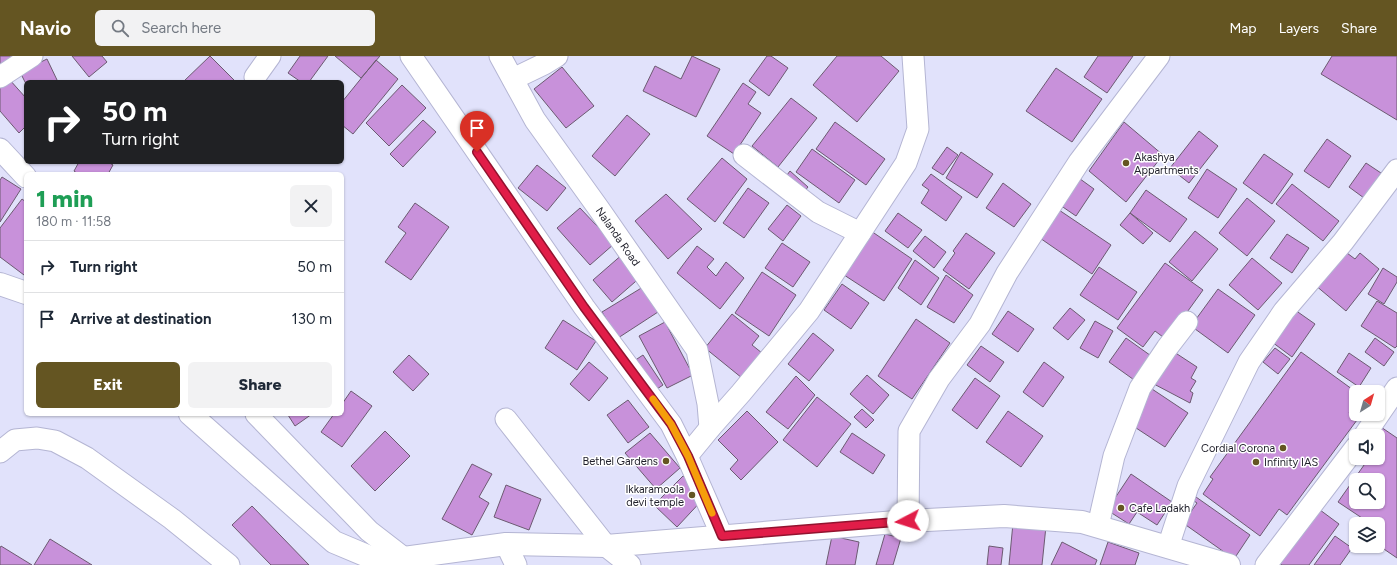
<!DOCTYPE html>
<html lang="en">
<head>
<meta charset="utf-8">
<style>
  body { margin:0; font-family:Figtree,sans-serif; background:#f2f2f3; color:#1f2937; height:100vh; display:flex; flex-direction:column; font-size:15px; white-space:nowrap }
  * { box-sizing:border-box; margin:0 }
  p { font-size:13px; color:#747a83 }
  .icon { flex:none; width:22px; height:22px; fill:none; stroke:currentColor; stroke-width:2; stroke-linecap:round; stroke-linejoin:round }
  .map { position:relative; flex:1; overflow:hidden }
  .panel { position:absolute; left:24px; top:116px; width:320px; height:244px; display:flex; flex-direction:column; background:#fff; border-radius:6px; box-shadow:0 1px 3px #0004 }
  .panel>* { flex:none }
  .top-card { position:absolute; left:24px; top:24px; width:320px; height:84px; border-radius:6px; box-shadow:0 1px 3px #0004; background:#202124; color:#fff; overflow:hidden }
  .needle { width:26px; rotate:37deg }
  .fabs { position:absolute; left:1349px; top:329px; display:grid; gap:8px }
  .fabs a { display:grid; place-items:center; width:36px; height:36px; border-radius:6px; background:#fff; box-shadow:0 1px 3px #0004; font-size:20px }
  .pin { position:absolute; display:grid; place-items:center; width:34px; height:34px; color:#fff; margin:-41px -17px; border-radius:50% 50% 50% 0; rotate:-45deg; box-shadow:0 0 4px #0007 }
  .pin .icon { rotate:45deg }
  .me { position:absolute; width:44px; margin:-22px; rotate:265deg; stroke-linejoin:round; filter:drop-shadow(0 0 3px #0008) }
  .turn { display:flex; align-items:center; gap:14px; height:84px; padding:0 12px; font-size:18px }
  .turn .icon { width:52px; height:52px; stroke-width:2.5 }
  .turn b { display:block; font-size:28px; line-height:34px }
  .round { display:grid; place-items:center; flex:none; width:42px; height:42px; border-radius:6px; background:#f2f2f3 }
  .headline { display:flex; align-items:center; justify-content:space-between; height:68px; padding:0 12px }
  h1 { font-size:24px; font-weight:800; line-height:30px; color:#1e9e55 }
  .primary-button { display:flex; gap:8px; margin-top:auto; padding:8px 12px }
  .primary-button a { flex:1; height:46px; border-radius:6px; background:#645522; color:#fff; font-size:16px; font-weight:800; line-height:46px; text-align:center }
  .primary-button a+a { background:#f2f2f3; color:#1f2937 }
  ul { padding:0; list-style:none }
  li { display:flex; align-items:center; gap:12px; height:52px; padding:0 12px; border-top:1px solid #e0e1e3 }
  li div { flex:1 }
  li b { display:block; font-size:15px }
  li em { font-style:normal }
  header { display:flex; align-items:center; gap:24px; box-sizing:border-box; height:56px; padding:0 20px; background:#645522; color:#fff }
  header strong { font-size:19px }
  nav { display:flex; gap:22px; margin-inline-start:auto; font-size:14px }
  .search { width:280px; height:36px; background:#f2f2f3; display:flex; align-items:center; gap:10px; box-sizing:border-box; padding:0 14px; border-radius:6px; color:#747a83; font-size:15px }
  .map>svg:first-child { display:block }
  .building { fill:#c891da; stroke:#6c5a71; fill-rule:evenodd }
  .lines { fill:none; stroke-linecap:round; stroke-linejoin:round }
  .street-casing { stroke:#b4b5d3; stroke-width:23 }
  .secondary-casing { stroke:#b4b5d3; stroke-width:24 }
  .street { stroke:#fff; stroke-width:21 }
  .secondary { stroke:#fff; stroke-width:22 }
  .route-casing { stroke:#92132f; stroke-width:10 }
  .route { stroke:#e11d48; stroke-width:7 }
  .slow { stroke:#f59e0b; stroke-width:7 }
  .poi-dot { fill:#645522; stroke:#fff; stroke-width:1.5 }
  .labels { text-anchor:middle; stroke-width:3; stroke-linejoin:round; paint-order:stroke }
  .poi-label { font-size:11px; fill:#1f1f2a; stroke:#fff; text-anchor:start }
  .street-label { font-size:11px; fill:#1f1f2a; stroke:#fff }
</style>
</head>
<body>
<header>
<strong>Navio</strong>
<div class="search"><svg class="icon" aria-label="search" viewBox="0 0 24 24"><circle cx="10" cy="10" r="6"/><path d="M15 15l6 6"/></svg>Search here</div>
<nav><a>Map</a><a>Layers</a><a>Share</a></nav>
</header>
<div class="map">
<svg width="1397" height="509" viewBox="0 0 1397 509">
  <rect width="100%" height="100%" fill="#e1e2fb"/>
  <path class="building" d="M0,0H15L0,11Z
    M72,0H102L107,6L89,21Z
    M210,0L236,26H183Z
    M300,0H328L309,26H301L288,17Z
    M335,0H380L361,22Z
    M692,0L720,13L696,61L643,35L655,10L681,23Z
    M767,0H771L788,12L769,40L749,25Z
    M837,0H881L899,15L857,66L813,29Z
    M1098,0H1133L1107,37L1084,21Z
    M1332,0H1397V64L1321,18Z
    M47,3L58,26H26V28L20,16Z
    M376,4L398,23L353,78L342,69V46Z
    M562,11L594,50L566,72L534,33Z
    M1056,12L1102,43L1072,86L1026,55Z
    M9,23L26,42V70L19,77L0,55V30Z
    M743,27L756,36L748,48L761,57L734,98L707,80Z
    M402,29L426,52L389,90L366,67Z
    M791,42L817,62L778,111L752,90Z
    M627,59L650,78L615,120L592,100Z
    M423,64L436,76L403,111L390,98Z
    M835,66L885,103L866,129L816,93Z
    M1124,66L1163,99L1126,146L1089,115Z
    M1199,75L1218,90L1189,127L1170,112Z
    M1327,83L1351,100L1329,132L1304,115Z
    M947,91L958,99L943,119L932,112Z
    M812,93L855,124L839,147L796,116Z
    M961,96L993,118L977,142L946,122Z
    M1264,98L1293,118L1272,148L1243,127Z
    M722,102L747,123L715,166L687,143Z
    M79,106H108L113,109L108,118H78L74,115Z
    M1366,107L1381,117L1364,142L1349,131Z
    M537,109L566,132L547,155L518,132Z
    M1207,113L1237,133L1218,162L1188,142Z
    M790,115L808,131L803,137L784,123Z
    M931,118L962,141L946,165L921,147L929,134L922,129Z
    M1076,120L1094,133L1076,160L1057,147Z
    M2,121L21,133L0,166V124Z
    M1003,127L1031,148L1014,171L986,152Z
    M1292,128L1339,165L1323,185L1276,148Z
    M748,132L769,147L744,182L723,167Z
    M1146,134L1187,163L1170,186L1130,157Z
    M666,138L702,173L668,203L635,165Z
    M1247,142L1275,165L1247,200L1219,177Z
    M22,143L26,146V216L24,219L0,201V172Z
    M415,147L449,171L411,224L385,206L406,177L398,171Z
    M787,149L801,160L783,185L768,173Z
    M580,152L614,188L590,209L557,172Z
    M1056,152L1111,189L1092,218L1037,180Z
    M898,157L922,174L908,192L885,175Z
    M1130,157L1153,177L1143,188L1120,169Z
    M871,175L912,203L884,245L841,217Z
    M1195,175L1218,193L1192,225L1169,206Z
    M966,177L995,197L969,233L943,214L955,197L953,195Z
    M1287,178L1309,192L1292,217L1270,202Z
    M925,180L946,196L934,212L913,195Z
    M782,187L810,206L793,231L765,212Z
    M697,190L714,203L707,211L716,220L726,206L744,222L720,253L677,217Z
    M1343,194L1355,203L1360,197L1379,213L1346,255L1315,229Z
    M624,197L643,219L612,246L593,224Z
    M1252,202L1282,227L1258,254L1229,229Z
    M915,204L939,222L921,249L898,232Z
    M1165,207L1203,234L1167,284L1155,275L1143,291L1117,272Z
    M1099,211L1137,236L1118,264L1080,239Z
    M1383,212L1397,221V226L1384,248L1368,238Z
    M762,216L796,239L769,280L735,257Z
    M946,219L973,239L954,267L927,251Z
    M842,228L869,247L851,273L824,254Z
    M643,231L658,256L618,282L602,256Z
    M1218,233L1255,259L1228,297L1191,270Z
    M1377,245L1397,257V290L1395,292L1361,270Z
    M1070,252L1085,264L1068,284L1053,272Z
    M1295,254L1315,268L1292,301L1272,286Z
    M1008,255L1034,273L1018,296L992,278Z
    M732,258L759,280L752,289L762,297L742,322L705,292Z
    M916,263L950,287L912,343L878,320Z
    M563,264L596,285L577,314L545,292Z
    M1095,265L1113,275L1098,302L1080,292Z
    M665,266L693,319L667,332L639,280Z
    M813,277L834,294L809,325L788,308Z
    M1126,282L1154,302L1137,326L1109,306Z
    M1375,282L1394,296L1384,310L1365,296Z
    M981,290L1004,306L990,326L967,309Z
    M1275,292L1290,303L1278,318L1263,306Z
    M1171,294L1197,311L1191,322L1196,325L1190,335L1193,337L1190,347L1152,327Z
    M1301,296L1356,336V347L1349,357L1357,364L1287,459L1279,453L1260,480L1203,438L1213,423L1210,421Z
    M1349,297L1371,312L1359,331L1337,316Z
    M409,299L429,318L413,335L393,316Z
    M643,299L663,329L654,335L634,305Z
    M589,306L608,322L589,345L570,328Z
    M1044,306L1064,321L1043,351L1023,336Z
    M867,319L889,339L873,358L850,338Z
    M796,320L815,339L788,373L766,356Z
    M975,322L1000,340L977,373L952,354Z
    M1152,333L1188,357L1165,391L1130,368Z
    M351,335L372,350L342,391L321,376L334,358H342V348Z
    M817,341L851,368L817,411L783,384Z
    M628,344L649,371L628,387L607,359Z
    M862,353L874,364L866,372L854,361Z
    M747,355L778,386L741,424L730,413L738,404L718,384Z
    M1008,355L1043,380L1021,411L986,386Z
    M289,358H312L295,370L288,359Z
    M1378,369L1397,382V502L1378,489L1379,474L1378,468H1371L1338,446L1369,402H1378V380H1370ZM1356,424H1378V446H1356Z
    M385,375L410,400L375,435L351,410Z
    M650,377L680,412L656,433L625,397Z
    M852,377L885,399L873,418L840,396Z
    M472,408L492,418L479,441L489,447L472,479L442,463Z
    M1131,418L1172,446L1157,469L1137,456L1129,468L1107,454Z
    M683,420L705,441L677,471L654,449Z
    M506,429L541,443L529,474L494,461Z
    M1196,441L1250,479L1234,503L1183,467L1197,447L1194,445Z
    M252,450L309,509H271L232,469Z
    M1316,451L1339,468L1309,509H1282L1276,505Z
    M1013,467L1046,470L1042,509H1009Z
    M885,478L901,482L893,509H876Z
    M832,480L859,486L855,509H826Z
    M1335,480L1352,492L1340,509H1314Z
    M50,483L92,509H34Z
    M1062,486L1097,504L1095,509H1051Z
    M1108,486L1139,497L1135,509H1100Z
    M1,490L32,509H0V492Z
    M989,490L1003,492L1001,509H987Z"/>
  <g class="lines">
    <defs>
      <g id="street">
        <path d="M411,0L584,251L671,368L687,400L722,480"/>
        <path id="s1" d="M500,0L535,64L599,153L697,294L708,348L710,372"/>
        <path d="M0,21L32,0"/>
        <path d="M255,21L270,0"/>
        <path d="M513,23L544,8L557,0"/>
        <path d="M0,93L26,121"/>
        <path d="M744,99L818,156L860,177"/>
        <path d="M256,358L369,475L404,502"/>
        <path d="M506,363L606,490L630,509"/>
        <path d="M1364,380L1397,332"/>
        <path d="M0,396L15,384L37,382L55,385L87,402L172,463L229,509"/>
        <path d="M687,400L710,372L741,337L809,255L906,107L918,73L913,0"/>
        <path d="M908,465L909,375L939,323L980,268L1007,217L1079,106L1159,0"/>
        <path d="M1098,470L1114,400L1140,332L1167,292L1187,266"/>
        <path d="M506,488L516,509"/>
        <path d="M1168,491L1188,430L1249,306L1284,255L1343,186L1397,114"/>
        <path d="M1266,509L1356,391"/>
      </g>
      <path id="secondary" d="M0,228L26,237
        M190,358L334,486L372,502H404L506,488L606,490L908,465L1004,460L1082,466L1229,509"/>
    </defs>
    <use href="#street" class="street-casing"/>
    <use href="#secondary" class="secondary-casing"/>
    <use href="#street" class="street"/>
    <use href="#secondary" class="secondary"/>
  </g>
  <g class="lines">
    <defs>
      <path id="route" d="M477,96L584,251L671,368L688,400L722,480L908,465"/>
    </defs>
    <use href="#route" class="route-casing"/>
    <use href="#route" class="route"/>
    <path class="slow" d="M653,343L671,368L688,400L712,457"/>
  </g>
  <g class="poi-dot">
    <circle cx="1126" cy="107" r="4"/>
    <circle cx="1283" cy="392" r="4"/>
    <circle cx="666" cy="405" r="4"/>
    <circle cx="1256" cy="406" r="4"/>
    <circle cx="692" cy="439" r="4"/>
    <circle cx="1121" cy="452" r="4"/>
  </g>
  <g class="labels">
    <g class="poi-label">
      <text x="1134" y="105">Akashya<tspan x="1134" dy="13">Appartments</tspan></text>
      <text x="1275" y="396" text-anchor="end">Cordial Corona</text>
      <text x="658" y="409" text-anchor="end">Bethel Gardens</text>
      <text x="1264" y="410">Infinity IAS</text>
      <text x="684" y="437" text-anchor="end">Ikkaramoola<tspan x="684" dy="13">devi temple</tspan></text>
      <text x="1129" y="456">Cafe Ladakh</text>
    </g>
    <g class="street-label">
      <text dy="4" stroke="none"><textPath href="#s1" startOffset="216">Nalanda Road</textPath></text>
    </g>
  </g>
</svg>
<div class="fabs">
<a><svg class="needle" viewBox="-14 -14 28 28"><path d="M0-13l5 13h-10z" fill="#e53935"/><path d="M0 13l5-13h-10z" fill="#747a83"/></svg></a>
<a><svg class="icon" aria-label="sound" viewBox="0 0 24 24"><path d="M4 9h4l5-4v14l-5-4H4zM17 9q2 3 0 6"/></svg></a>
<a><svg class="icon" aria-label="search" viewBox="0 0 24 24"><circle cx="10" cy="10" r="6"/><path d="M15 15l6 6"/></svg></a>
<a><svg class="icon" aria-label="layers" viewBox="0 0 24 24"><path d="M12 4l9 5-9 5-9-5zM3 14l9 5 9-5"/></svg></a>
</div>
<div class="pin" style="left:477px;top:96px;background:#d93025"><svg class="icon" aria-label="arrive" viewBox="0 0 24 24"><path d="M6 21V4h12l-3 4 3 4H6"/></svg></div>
<svg class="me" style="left:908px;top:465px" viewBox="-20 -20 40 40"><circle r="19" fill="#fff"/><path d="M0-13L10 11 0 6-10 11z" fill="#e11d48"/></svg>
<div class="top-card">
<div class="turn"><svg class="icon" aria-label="right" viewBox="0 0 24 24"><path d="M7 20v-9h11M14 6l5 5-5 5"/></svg><div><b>50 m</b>Turn right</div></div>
</div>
<section class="panel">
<div class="headline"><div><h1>1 min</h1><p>180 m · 11:58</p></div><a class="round"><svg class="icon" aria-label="close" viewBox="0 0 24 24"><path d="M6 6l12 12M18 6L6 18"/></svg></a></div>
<ul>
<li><svg class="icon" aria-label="right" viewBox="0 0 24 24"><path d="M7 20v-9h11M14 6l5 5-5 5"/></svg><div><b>Turn right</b></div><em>50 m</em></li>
<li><svg class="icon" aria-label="arrive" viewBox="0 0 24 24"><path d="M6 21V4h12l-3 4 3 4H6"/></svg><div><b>Arrive at destination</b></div><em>130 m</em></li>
</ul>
<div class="primary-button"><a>Exit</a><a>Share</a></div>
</section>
</div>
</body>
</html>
